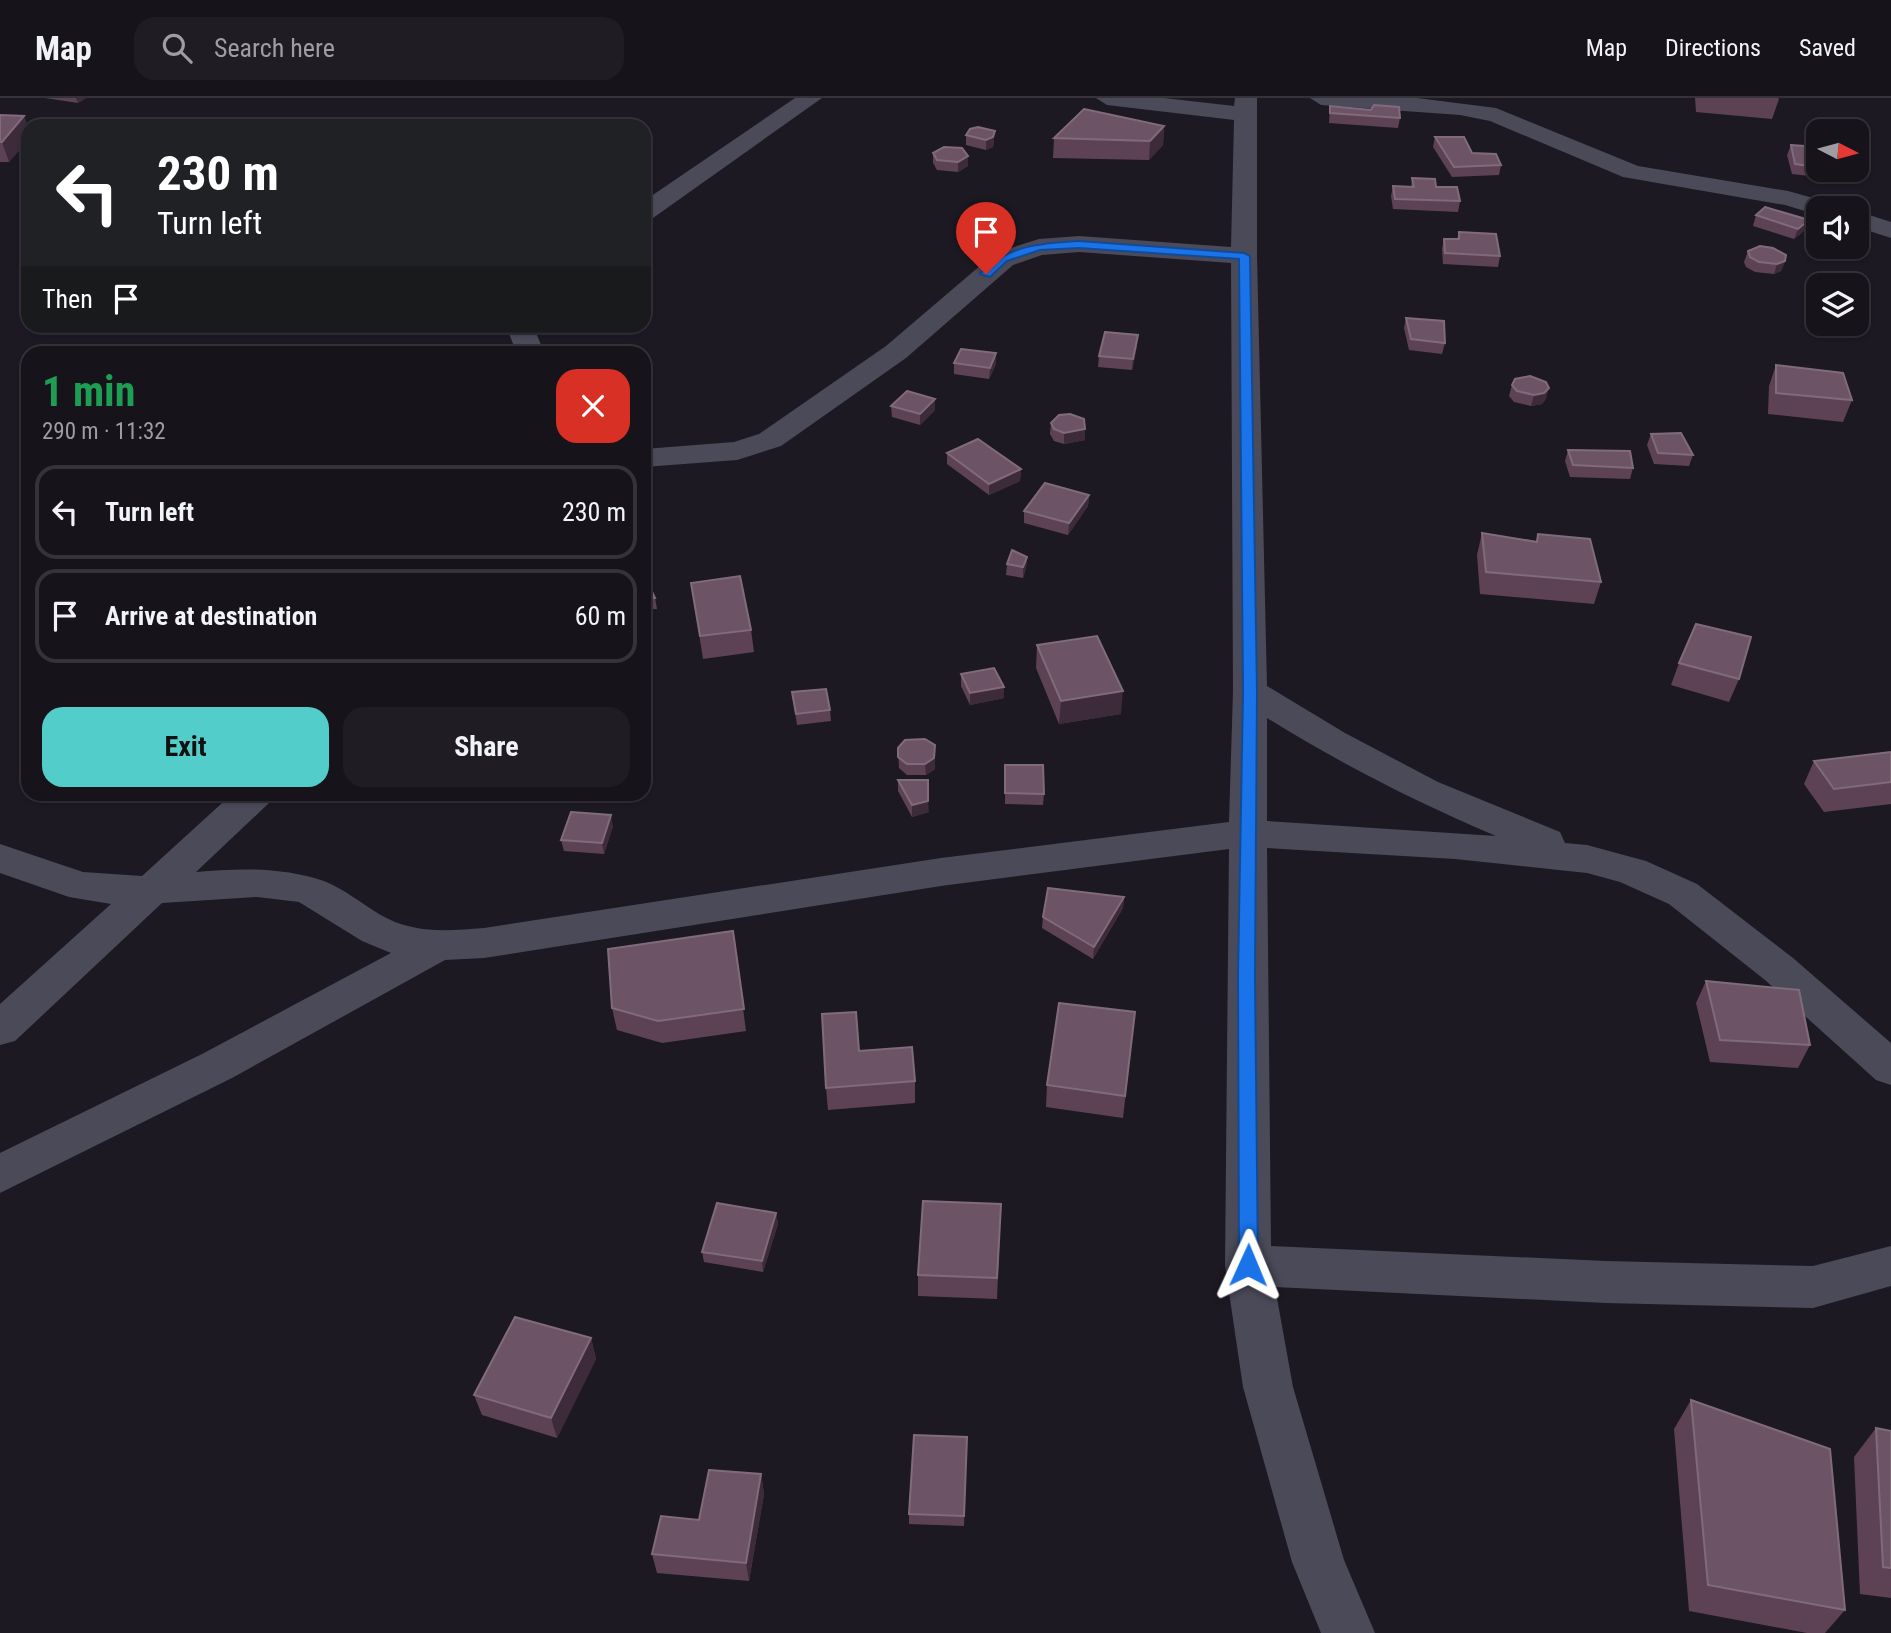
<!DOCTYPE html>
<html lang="en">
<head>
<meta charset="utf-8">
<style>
  body { margin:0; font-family:"Roboto Condensed",sans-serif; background:#1f1c23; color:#f1f3f6; height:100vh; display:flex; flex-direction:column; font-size:26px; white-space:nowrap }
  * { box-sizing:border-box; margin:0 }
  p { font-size:23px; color:#9e9ea2 }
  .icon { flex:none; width:38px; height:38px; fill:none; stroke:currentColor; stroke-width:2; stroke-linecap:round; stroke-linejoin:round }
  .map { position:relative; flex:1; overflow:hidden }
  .drawer { position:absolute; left:21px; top:248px; width:630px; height:455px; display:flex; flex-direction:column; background:#16131a; border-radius:21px; box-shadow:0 2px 5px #0004,0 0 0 2px #353239 }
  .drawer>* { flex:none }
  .top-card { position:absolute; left:21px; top:21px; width:630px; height:214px; border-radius:21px; box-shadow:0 2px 5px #0004,0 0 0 2px #353239; background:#202124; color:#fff; overflow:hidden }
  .needle { width:46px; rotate:96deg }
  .tools { position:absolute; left:1806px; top:21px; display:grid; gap:14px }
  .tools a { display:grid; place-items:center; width:63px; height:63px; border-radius:14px; background:#16131a; box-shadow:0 2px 5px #0004,0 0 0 2px #353239; font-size:35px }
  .pin { position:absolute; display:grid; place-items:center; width:60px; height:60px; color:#fff; margin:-72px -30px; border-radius:50% 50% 50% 0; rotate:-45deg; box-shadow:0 0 7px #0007 }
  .pin .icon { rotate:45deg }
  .me { position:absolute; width:77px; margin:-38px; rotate:1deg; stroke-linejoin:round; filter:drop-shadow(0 0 5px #0008) }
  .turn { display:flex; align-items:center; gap:24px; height:147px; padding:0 21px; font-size:32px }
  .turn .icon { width:91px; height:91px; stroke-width:2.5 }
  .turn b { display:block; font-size:49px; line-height:60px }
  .then { display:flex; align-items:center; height:66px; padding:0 21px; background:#0003; gap:14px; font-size:26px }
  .round { display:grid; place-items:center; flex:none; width:74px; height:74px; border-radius:21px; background:#1f1c23 }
  .headline { display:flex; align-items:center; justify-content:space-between; height:119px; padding:0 21px }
  h1 { font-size:42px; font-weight:700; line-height:52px; color:#1e9e55 }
  .cta { display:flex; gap:14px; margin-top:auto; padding:14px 21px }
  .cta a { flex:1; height:80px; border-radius:21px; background:#53cdca; color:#111; font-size:28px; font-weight:700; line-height:80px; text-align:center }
  .cta a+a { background:#1f1c23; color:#f1f3f6 }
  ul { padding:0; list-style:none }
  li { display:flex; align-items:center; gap:21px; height:94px; margin:0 14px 10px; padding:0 7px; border:4px solid #353239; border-radius:21px }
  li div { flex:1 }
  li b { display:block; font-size:26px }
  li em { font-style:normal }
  header { display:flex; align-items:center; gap:42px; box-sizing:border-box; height:98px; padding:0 35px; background:#16131a; border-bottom:2px solid #353239 }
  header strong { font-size:33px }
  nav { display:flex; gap:38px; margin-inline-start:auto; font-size:24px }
  .search { width:490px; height:63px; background:#1f1c23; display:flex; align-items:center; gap:18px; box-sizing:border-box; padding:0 24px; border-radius:21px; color:#9e9ea2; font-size:26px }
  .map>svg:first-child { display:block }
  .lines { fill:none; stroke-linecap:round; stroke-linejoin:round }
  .street { fill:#4b4a59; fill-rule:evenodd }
  .wall { fill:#5d4255 }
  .shaded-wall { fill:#3d2a3a }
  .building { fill:#6c5365; stroke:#806b7b; stroke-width:2 }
  .route { fill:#1a73e8; stroke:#114b97; stroke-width:2 }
</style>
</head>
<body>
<header>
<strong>Map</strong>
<div class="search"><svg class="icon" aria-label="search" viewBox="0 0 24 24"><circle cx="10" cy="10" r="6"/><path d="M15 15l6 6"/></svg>Search here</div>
<nav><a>Map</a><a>Directions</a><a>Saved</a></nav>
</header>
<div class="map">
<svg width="1891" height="1535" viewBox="0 0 1891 1535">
  <rect width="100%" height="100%" fill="#1d1923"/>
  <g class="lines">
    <path class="street" d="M795,0H822L653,120L644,123V103Z
      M1096,0H1164L1234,8L1235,0H1257V158L1267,588L1345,635L1438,684L1560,734L1565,745L1587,747L1646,763L1697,786L1793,860L1891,945V987L1876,982L1765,882L1669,806L1620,784L1587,775L1455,761L1267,750L1271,1148L1606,1163L1813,1168L1891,1148V1188L1813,1210L1606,1205L1275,1189L1293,1289L1344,1462L1375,1535H1321L1292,1464L1243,1289L1225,1167L1229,751L941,788L484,860L445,862L232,980L0,1095V1055L202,956L391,855L362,843L299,804L257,799L162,805L15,943L0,947V906L111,806L69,799L0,775V746L83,774L142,778L232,696H274L269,705L196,774C239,770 282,769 324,783C344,791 361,805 379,816C412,836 447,833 484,830L941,760L1229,724L1233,593L1231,165L1079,154L1042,157L1013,167L906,260L781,348L737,362L644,369V351L734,344L759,336L886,248L995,155L1039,141L1079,138L1231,149L1234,22L1107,7ZM1267,620C1341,666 1416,704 1496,738L1267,723Z
      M1310,0H1417L1496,10L1638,68L1788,93L1831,105L1835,110H1818V117L1785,107L1623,79L1490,23L1460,17L1321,7Z
      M1857,113L1891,124V140L1857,129Z
      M506,228H533L545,256H517Z"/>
  </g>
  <path class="wall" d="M45,0H86L78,5Z
    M1695,0H1778L1779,1L1772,21L1696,14Z
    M1330,8L1400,20L1398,30L1329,25Z
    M0,17L24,18L28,29V42L9,64H0Z
    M1164,28L1163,47L1149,62L1053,60L1054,40Z
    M966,37L994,43L993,49L986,52L966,47Z
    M1435,39L1501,67L1499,77L1452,79L1433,49Z
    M1791,47L1818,53V72H1822L1819,79L1792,76L1787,57Z
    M944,49L968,68L958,74L937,72L933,65V55Z
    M1412,80L1460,103L1458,114L1393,111L1391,98L1393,88L1411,89Z
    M1756,117L1805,132L1794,141L1753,128Z
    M1459,134L1500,158L1498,169L1443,166L1442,151L1444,141H1457Z
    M1748,153L1785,163L1781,173L1774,176L1755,174L1746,169L1744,164Z
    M1406,220L1445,245L1442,256L1409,252L1404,230Z
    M1137,248L1132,272L1098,269L1099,258Z
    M954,265L996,266L989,281L954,276Z
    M1776,267L1852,302L1843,324L1768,316L1769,288Z
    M1512,287L1546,301L1542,306L1531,308L1514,304L1509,298Z
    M891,308L935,312L920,327L892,319Z
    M1051,325L1085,331V342L1064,346L1054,343L1050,336Z
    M1651,336L1693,357L1689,368L1654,366L1647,347Z
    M1568,352L1633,370L1630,381L1570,379L1565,363Z
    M947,355L1021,371L1020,383L989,397L947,366Z
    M1089,397L1088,408L1068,437L1024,425V413Z
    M1482,435L1536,443L1538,436L1601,484L1594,506L1480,496L1477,457Z
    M1027,459L1026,470L1023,480L1006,477L1007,466Z
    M644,483L655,500L657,511H644Z
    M691,485L751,532L754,554L703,561Z
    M1037,547L1121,616L1059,626L1036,570Z
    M1679,565L1739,581L1729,604L1671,587Z
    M961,576L1004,589V600L970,607L961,588Z
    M792,594L830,612L831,623L797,627Z
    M898,650L935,671L926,677H907L899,670Z
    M1891,654V706L1824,714L1804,686L1814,663Z
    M1005,667L1044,696L1043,707L1005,706Z
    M898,682L929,714L912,719L898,693Z
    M613,728L604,756L564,753L561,742Z
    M1124,799L1123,810L1093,861L1042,830L1043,819Z
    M733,833L746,933L662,945L617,932L612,910Z
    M1706,883L1810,947L1798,970L1710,964L1696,905Z
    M1135,914L1123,1020L1046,1009L1047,987Z
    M859,953L915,983V1005L828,1012L826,990Z
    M1001,1106L997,1201L918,1198V1177Z
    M776,1115L778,1126L763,1174L704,1164L702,1154Z
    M591,1240L596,1261L557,1340L482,1317L474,1297Z
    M1691,1302L1845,1512L1825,1535H1807L1689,1513L1674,1331Z
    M1876,1330L1891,1333V1500L1860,1496L1854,1359Z
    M967,1339L964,1428L909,1426V1416Z
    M761,1376L764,1396L749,1483L657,1475L652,1456Z"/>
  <path class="shaded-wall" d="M76,0H86L78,5Z
    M24,18L28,29V42L9,64L2,44Z
    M1164,28L1163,47L1149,62L1150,43Z
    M995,33L993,49L986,52V42Z
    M968,58V68L958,74V64Z
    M1809,122L1805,132L1794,141L1798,131Z
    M1785,163L1781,173L1774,176L1777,166Z
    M1138,237L1137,248L1132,272L1133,261Z
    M996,255V266L989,281L990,270Z
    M1549,290L1546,301L1542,306L1531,308L1534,297Z
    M935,301V312L920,327V316Z
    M1085,331V342L1064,346V335Z
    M1021,371L1020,383L989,397V386Z
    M1089,397L1088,408L1068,437L1069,425Z
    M1027,459L1026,470L1023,480V469Z
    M1004,589V600L970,607V595Z
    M1123,593L1121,616L1059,626L1061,603Z
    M935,647V671L926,677L925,666Z
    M928,703L929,714L912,719V707Z
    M611,717L613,728L604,756L602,745Z
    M1124,799L1123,810L1093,861L1094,849Z
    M776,1115L778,1126L763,1174L762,1163Z
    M591,1240L596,1261L557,1340L551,1320Z
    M761,1376L764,1396L749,1483L746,1465Z"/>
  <path class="building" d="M1374,7L1399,9L1400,20L1330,15V8L1371,12Z
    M1084,11L1164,28L1150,43L1054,40Z
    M0,17L24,18L2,44H0Z
    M978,29L995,33L993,39L986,42L966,37L970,31Z
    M1435,39H1464L1472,55L1496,56L1501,67L1454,69Z
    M1791,47L1817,49L1818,69L1795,66Z
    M944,49L962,50L968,58L958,64L937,62L933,55Z
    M1412,80L1435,81L1436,89H1457L1460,103L1395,101L1393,88L1414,89Z
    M1765,109L1809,122L1798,131L1756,117Z
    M1459,134L1496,136L1500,158L1445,155L1444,141H1459Z
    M1760,148L1773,150L1786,157L1785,163L1777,166L1759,164L1750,159L1748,153Z
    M1406,220L1444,223L1445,245L1411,241Z
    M1105,234L1138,237L1133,261L1099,258Z
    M961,251L996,255L990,270L954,265Z
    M1776,267L1843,275L1852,302L1776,295Z
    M1530,278L1546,284L1549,290L1544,295L1534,297L1517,293L1512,287L1515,281Z
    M907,293L935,301L920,316L891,308Z
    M1070,316L1084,321L1085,331L1064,335L1054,331L1051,325L1059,317Z
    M1681,335L1693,357L1658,355L1651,336Z
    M978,341L1021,371L989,386L947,355Z
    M1568,352L1630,353L1633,370L1573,367Z
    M1045,385L1089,397L1069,425L1024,413Z
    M1482,435L1537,444L1538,436L1590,441L1601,484L1486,474Z
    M1012,452L1027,459L1023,469L1007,466Z
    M740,478L751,532L700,538L691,485Z
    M644,483H647L655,500H644Z
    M1696,526L1751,539L1739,581L1679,565Z
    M1097,538L1123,593L1061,603L1037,547Z
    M994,570L1004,589L970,595L961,576Z
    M826,591L830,612L796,616L792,594Z
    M925,641L935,647L934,660L925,666H907L898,659V650L905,642Z
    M1891,654V684L1834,691L1814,663Z
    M1005,667H1043L1044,696L1005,695Z
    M898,682H928V703L912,707Z
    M571,714L611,717L602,745L561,742Z
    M1048,790L1124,799L1094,849L1043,819Z
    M733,833L744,911L658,923L612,910L608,851Z
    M1706,883L1799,892L1810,947L1720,942Z
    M1059,905L1135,914L1125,998L1047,987Z
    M856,914L859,953L912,949L915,983L826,990L822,916Z
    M923,1103L1001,1106L997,1180L918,1177Z
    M717,1105L776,1115L762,1163L702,1154Z
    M515,1219L591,1240L551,1320L474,1297Z
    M1691,1302L1830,1351L1845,1512L1708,1487Z
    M1876,1330L1891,1333V1470L1883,1469Z
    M914,1337L967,1339L964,1418L909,1416Z
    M709,1372L761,1376L746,1465L652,1456L661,1418L699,1422Z"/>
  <path class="route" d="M1079,143L1244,155L1250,158L1257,593L1255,878L1258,1167L1255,1173L1248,1175L1242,1173L1239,1167L1238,878L1243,593L1239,161L1079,150L1040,152L1007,163L990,179L980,176C1006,147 1043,145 1079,143Z"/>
</svg>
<div class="tools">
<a><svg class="needle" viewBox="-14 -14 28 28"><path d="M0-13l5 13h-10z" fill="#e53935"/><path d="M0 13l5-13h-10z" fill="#9e9ea2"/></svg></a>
<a><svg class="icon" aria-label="sound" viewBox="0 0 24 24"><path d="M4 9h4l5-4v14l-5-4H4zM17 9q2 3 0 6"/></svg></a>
<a><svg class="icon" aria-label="layers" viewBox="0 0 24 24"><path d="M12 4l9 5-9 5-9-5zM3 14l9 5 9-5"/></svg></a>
</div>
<div class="pin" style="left:986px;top:176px;background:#d93025"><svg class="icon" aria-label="arrive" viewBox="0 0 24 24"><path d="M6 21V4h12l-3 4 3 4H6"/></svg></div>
<svg class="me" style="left:1248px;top:1167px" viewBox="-20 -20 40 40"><path d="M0-17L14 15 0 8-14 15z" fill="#1a73e8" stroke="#fff" stroke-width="4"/></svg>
<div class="top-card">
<div class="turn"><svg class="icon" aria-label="left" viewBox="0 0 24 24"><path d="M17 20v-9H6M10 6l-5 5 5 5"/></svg><div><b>230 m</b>Turn left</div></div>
<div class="then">Then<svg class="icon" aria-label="arrive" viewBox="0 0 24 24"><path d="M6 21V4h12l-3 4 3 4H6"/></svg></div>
</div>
<section class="drawer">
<div class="headline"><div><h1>1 min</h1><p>290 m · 11:32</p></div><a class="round" style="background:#d93025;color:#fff"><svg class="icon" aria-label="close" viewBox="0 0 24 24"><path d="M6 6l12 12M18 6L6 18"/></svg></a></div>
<ul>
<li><svg class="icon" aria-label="left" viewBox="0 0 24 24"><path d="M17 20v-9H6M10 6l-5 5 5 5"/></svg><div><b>Turn left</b></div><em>230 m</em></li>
<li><svg class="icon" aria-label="arrive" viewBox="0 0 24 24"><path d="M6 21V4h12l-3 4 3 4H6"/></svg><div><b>Arrive at destination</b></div><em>60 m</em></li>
</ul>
<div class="cta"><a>Exit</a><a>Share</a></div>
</section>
</div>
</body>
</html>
